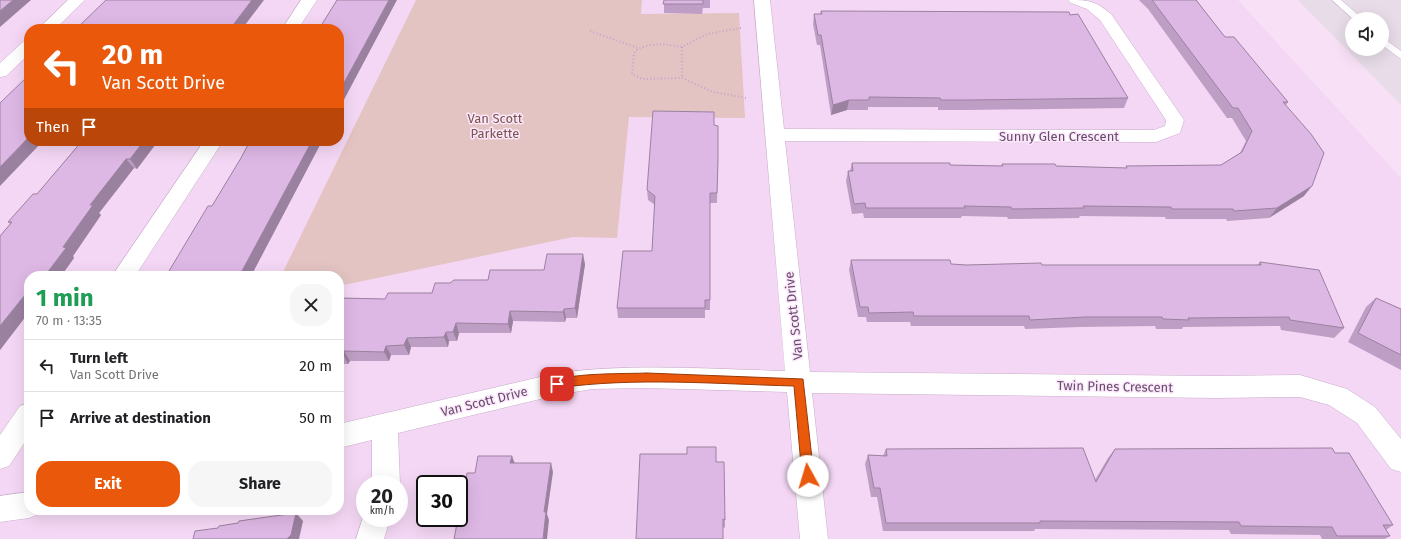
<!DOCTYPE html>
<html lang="en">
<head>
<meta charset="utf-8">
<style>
  body { margin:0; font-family:"Fira Sans",sans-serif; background:#f6f6f6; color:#202124; height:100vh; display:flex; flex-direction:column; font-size:15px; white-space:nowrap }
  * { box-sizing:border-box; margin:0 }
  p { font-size:13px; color:#757577 }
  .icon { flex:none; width:22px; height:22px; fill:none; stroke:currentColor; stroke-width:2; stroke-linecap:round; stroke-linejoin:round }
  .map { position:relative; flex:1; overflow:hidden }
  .panel { position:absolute; left:24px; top:271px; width:320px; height:244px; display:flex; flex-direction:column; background:#fff; border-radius:16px; box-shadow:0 4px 16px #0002 }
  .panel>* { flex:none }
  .banner { position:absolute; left:24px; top:24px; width:320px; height:122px; border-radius:16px; box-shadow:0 4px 16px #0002; background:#ea580c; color:#fff; overflow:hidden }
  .controls { position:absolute; left:1345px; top:12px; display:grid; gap:8px }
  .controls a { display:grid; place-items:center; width:44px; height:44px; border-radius:50%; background:#fff; box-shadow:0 4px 16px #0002; font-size:20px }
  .speed { position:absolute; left:356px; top:475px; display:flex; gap:8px; font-size:20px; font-weight:700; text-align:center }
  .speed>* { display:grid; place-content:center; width:52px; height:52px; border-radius:50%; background:#fff; box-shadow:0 4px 16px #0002; line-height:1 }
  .speed small { font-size:10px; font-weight:400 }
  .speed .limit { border:2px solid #111; border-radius:6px; background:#fff; color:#111 }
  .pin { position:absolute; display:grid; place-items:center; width:34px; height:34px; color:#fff; margin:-17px; border-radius:8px; box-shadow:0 2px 6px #0006 }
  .me { position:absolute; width:44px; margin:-22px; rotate:354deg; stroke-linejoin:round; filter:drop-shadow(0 0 3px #0008) }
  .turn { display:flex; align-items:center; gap:14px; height:84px; padding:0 12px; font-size:18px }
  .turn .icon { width:52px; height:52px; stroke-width:2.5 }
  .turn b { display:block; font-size:28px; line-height:34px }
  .then { display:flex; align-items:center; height:38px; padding:0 12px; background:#0003; gap:8px; font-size:15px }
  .round { display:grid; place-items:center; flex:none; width:42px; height:42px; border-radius:16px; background:#f6f6f6 }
  .summary { display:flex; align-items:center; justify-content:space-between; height:68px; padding:0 12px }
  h1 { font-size:24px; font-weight:700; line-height:30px; color:#1e9e55 }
  .button { display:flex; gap:8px; margin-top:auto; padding:8px 12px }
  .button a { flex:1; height:46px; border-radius:16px; background:#ea580c; color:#fff; font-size:16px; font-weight:700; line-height:46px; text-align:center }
  .button a+a { background:#f6f6f6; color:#202124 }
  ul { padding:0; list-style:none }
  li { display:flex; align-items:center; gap:12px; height:52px; padding:0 12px; border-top:1px solid #e0e0e0 }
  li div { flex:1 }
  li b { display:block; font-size:15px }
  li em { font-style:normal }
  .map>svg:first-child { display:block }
  .residential { fill:#f4d7f4; fill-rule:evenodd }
  .industrial { fill:#e7dce8; fill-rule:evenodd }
  .green { fill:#e3c4c2 }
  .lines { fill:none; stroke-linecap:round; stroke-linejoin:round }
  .service-casing { stroke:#c7adc9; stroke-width:1 }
  .minor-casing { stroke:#c7adc9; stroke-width:1 }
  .path { stroke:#c7a1ce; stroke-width:2; stroke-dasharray:1 2.5; stroke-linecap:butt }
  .service { fill:#fff; fill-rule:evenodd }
  .minor { fill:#fff; fill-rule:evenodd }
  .wall { fill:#bf9ec5 }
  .shaded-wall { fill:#9b81a0 }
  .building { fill:#deb8e5; stroke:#9b81a0 }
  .route { fill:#ea580c; stroke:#983908 }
  .labels { text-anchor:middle; stroke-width:3; stroke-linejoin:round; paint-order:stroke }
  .park-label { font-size:13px; fill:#7b534c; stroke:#fce7fb }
  .street-label { font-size:13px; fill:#664c6c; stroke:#fce7fb }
</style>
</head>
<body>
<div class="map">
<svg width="1401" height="539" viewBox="0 0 1401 539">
  <rect width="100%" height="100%" fill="#f8e1f7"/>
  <path class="residential" d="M0,0H1238L1401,178V539H0ZM29,29H339V141H29ZM29,276H339V510H29ZM365,484H399V518H365ZM425,484H459V518H425Z"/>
  <path class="industrial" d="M1298,0H1401V105ZM1352,19H1382V49H1352Z"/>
  <path class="green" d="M416,0H642L641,14L739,13L745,118L629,117L617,238L573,237L339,286V276H281Z"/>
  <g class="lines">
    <defs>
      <path id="service" d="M1332,0H1341L1363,19H1353Z
        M1382,37L1401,51V59L1382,45Z"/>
      <path id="minor" d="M68,0H85L55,29H38Z
        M301,0H317L298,29H282Z
        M754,0H770L784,129L1154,130L1165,126L1166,120L1100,20L1087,9L1071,3L1068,0C1090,0 1095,1 1111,14L1184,120L1180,133L1156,142L785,141L810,372L1216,376L1300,375L1347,389L1375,407L1401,439V472L1391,469L1357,423L1329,405L1300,397L1216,398L812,393L828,539H800L787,392L646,388L592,389L557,395L398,433L400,484L399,486V484H372V440L339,448V424L557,373C632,363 710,369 785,371Z
        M29,40V54L6,76L0,77V63L23,42Z
        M204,141H223L135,276H112Z
        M29,403V436L9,466L0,469V435L20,406Z
        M29,492V510H41L39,514L29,518L0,522V496Z
        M365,511V518H390L384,539H356Z"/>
    </defs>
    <use href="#service" class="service-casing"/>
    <use href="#minor" class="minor-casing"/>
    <path class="path" d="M741,28L707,34L682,47L663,44L649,45L638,49L634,53L632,74L642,79L682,78L713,92L746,98
      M590,31L638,48
      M682,47V78"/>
    <use href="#service" class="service"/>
    <use href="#minor" class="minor"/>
  </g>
  <path class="wall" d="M664,0H710V8H703L702,14L664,13Z
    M1139,0H1196L1225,37L1288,102L1286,105L1304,196L1269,218L1227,221L1226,219H1166L1165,217L1080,216L1079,218L1008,219L1007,217L962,216L961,218H864L863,213L852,214L846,181L848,171H850L852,163L1001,166L1002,164L1056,166L1126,168V166L1221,165L1240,153L1246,141L1232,118H1227L1148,9Z
    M821,11L1128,98L1124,108L967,110H938V107H868V110H847L831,115L820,45H817L813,24L814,14H820Z
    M714,125L718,160L717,203H710V310H705V318H618L617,308L652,251L655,205L648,200L647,190Z
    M82,141H158L137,169L134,168L99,213L101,215L73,256L74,258L61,276H29V312L0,350V236L10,224L8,222L37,194Z
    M250,141H322L251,276H166L212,206L241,158Z
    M851,260L966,265H1257L1260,262L1344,328L1334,338L1281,330L1280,326L1183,327L1182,329H1156L1155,326L1079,327L1025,329L1024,326H911L910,322H867L866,317H858L849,270Z
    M585,264L577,318H566L565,322L513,321L511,333H459L457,341H449L448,347H411L409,355H391L389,361H350L348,364H339V298L385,299L432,293L450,283L488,280Z
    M1376,298L1401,309V370L1348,342L1366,307Z
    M886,449L1095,480L1108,458L1115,449L1335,453L1393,525L1386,530L1390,536L1385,539H1322L1320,535L1231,534L1229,530L1035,529L1034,531H883L877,497H871L865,464L868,455L883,456Z
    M716,462L725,520V528L723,527Z"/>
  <path class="shaded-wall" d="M13,0H31L0,27V11Z
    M252,0H264L242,29H230Z
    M389,0H397L339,109V92Z
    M849,100L847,110L831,115L833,105Z
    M29,137V141H43L0,186V167Z
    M144,141H158L137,169L130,159Z
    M312,141H322L251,276H245L242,271Z
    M126,159L134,168L99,213L101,215L73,256L74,258L61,276H42L63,247L90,205Z
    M1312,186L1304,196L1269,218L1277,208Z
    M583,254L585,264L577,318L575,308Z
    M240,272L243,276H237Z
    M29,290V312L0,350V326Z
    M564,309L566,318L565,322L563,312Z
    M510,311L513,321L511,333L508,324Z
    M456,323L459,333L457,341L453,332Z
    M446,332L449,341L448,347L444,337Z
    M407,338L411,347L409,355L404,345Z
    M386,346L391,355L389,361L384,352Z
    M344,351L350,361L348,364L343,354Z
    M512,456L515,464L510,463Z
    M551,463L553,472L547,514L549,520L547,539H543L544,512Z
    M296,513L303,521L299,539H287Z"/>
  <path class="building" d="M0,0H13L0,11Z
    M106,0H252L230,29H76Z
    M337,0H389L339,92V29H319Z
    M664,0H703V4H663Z
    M1152,0H1196L1225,37H1234L1288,102H1283L1311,134L1324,153L1312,186L1277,208L1234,211L1233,209H1172L1171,207L1083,206L1084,208L1012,209L1011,207L964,206L965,208H866L865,203L854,204L848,171H853L852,163H950V165L1003,166L1002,164H1055L1056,166L1127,168L1126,166L1221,165L1242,152L1252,131L1238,108H1233Z
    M821,11L1069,12L1070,15L1078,14L1128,98L970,100H941L940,98L869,97V100H849L833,105L821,35H818L814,14H822Z
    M29,75V137L0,167V103Z
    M653,111L714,112V125L718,126V160L717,193H710V300H705V308H617L623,251H652L655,196L647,190Z
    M82,141H144L130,159H126L90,205H93L63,247L66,248L47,273L42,276H29V290L0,326V236L12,222H8L33,194H37Z
    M250,141H312L242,271L240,272L237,276H166L208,206H212L241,158Z
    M547,254H583L575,308L564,309L563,312L510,311L508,324L456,323L453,332H446L444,337L407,338L404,345L386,346L384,352L344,351L343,354H339V298L385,299L388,293H432L435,283H450L454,280H488L490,270H544Z
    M851,260H950L951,264L966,265L1041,263L1042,265H1261L1260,262L1319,270L1344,328L1290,320L1289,317L1188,318L1189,320L1163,319L1162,317H1085L1030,320L1029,316H914L913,312L869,313L868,307H860Z
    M1376,298L1401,309V355L1358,333Z
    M687,447H716V462H724L725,520L723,519V539H636L640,454H687Z
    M1083,448L1096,482L1115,449L1332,448L1335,453H1349L1393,525H1383L1390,536H1337L1332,527L1241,526L1239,522L1040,521V523H886L880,488H874L868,455L887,456L886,449Z
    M478,456H512L510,463H551L544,512H546L543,539H454L458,518H459V514L467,473H475Z
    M296,513L291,535L287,539H193L195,531L218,528L219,526L238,523L239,521Z"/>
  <path class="route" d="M646,373L803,379L814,476L812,480L808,482L804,480L802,476L794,386C716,384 635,377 557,388L552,384C558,372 632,374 646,373Z"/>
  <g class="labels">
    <g class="park-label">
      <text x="495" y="123">Van Scott<tspan x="495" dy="15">Parkette</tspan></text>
    </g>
    <g class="street-label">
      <text x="1059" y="141">Sunny Glen Crescent</text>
      <text transform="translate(793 316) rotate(-96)" y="5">Van Scott Drive</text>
      <text transform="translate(1115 386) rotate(1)" y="5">Twin Pines Crescent</text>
      <text transform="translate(484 401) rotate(-14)" y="5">Van Scott Drive</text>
    </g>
  </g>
</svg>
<div class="controls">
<a><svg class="icon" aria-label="sound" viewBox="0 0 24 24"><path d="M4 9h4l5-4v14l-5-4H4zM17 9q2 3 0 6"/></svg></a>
</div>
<div class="speed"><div>20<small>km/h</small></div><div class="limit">30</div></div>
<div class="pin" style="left:557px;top:384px;background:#d93025"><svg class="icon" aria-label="arrive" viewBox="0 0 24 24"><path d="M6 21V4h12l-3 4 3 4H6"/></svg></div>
<svg class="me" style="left:808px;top:476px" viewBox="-20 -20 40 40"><circle r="19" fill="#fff"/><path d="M0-13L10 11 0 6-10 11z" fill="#ea580c"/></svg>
<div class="banner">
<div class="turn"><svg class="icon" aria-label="left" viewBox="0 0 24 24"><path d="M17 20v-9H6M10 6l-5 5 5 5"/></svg><div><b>20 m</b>Van Scott Drive</div></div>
<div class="then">Then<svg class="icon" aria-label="arrive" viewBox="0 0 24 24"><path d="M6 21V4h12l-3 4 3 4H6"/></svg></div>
</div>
<section class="panel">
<div class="summary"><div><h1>1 min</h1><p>70 m · 13:35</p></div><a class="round"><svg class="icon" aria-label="close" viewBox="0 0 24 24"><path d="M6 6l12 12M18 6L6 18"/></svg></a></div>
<ul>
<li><svg class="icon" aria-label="left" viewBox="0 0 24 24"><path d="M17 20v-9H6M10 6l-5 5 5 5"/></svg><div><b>Turn left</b><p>Van Scott Drive</p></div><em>20 m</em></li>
<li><svg class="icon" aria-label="arrive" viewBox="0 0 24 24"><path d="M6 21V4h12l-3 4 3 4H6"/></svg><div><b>Arrive at destination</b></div><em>50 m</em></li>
</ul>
<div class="button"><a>Exit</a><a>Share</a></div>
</section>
</div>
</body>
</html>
